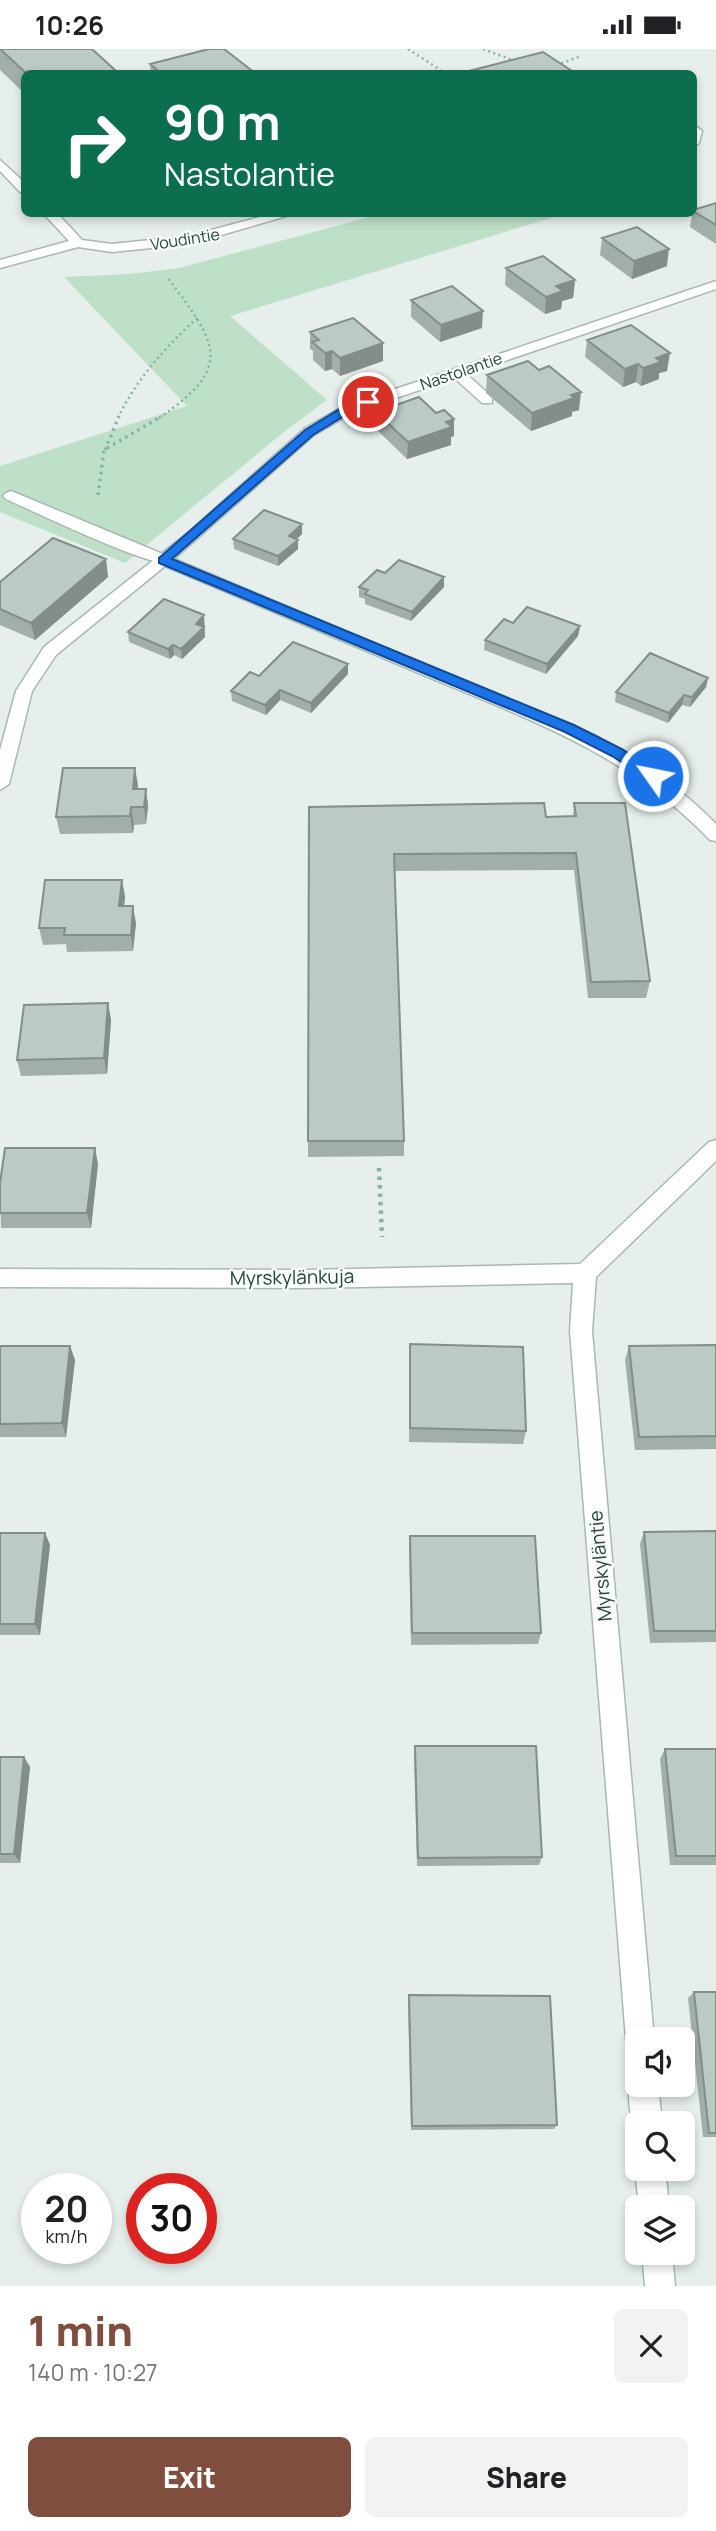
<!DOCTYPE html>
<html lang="en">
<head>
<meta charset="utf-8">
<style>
  body { margin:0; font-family:Manrope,sans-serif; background:#f2f2f2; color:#202124; height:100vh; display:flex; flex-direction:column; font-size:26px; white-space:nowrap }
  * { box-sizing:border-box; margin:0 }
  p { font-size:23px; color:#757577 }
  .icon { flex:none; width:38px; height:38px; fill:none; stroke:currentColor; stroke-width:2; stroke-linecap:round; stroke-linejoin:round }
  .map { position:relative; height:2237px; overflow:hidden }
  .panel { display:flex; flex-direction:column; background:#fff; flex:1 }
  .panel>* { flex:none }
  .banner { position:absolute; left:21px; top:21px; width:676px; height:147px; border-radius:10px; box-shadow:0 4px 10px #0003; background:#0b6e4f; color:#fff; overflow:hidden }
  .tools { position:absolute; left:625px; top:1978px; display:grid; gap:14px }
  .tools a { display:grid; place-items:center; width:70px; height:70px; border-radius:10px; background:#fff; box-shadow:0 4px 10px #0003; font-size:35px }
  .speed { position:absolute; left:21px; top:2124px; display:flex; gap:14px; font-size:35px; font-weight:700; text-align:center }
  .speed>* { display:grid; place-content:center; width:91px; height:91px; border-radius:50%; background:#fff; box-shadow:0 4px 10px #0003; line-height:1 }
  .speed small { font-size:18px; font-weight:400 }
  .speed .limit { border:10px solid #d22; background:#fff; color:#111 }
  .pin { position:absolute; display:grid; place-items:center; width:60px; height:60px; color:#fff; margin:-30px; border:4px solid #fff; border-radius:50%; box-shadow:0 2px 7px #0007 }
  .me { position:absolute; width:77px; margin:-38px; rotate:303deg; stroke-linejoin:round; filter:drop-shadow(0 0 5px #0008) }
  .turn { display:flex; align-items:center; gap:24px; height:147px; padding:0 28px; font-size:32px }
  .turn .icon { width:91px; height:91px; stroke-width:2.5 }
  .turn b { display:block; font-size:49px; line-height:60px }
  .round { display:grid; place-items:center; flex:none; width:74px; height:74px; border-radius:10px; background:#f2f2f2 }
  .overview { display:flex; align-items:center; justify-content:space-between; height:119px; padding:0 28px }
  h1 { font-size:42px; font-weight:800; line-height:52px; color:#7f4e3f }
  .action { display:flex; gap:14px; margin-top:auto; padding:14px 28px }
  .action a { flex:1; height:80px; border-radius:10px; background:#7f4e3f; color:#fff; font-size:28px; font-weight:800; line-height:80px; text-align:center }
  .action a+a { background:#f2f2f2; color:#202124 }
  .status { display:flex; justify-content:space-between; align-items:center; height:49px; padding:0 35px; background:#fff; direction:ltr }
  .status svg { height:19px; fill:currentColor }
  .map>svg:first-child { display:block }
  .green { fill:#bfe0c8 }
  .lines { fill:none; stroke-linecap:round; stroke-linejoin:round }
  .lane-casing { stroke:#a8b8b2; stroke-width:3 }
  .street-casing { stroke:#a8b8b2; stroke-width:3 }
  .path-far2 { stroke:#86b3a5; stroke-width:2.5; stroke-dasharray:2 3.5; stroke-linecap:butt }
  .path-far1 { stroke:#86b3a5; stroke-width:3.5; stroke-dasharray:2.5 4.5; stroke-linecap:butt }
  .path { stroke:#86b3a5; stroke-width:4.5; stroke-dasharray:3.5 5; stroke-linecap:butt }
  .lane { fill:#fff; fill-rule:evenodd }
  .street { fill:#fff; fill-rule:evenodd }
  .wall { fill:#a1aea9 }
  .shaded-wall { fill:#838d89 }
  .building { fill:#bbcac4; stroke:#838d89; stroke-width:2 }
  .route { fill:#1a73e8; stroke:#114b97; stroke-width:2 }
  .labels { text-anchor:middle; stroke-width:5; stroke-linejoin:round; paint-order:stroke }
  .far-street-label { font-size:16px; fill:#24423a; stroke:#f7fbf9 }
  .street-label { font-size:19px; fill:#24423a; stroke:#f7fbf9 }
</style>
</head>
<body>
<div class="status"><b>10:26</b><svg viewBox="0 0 49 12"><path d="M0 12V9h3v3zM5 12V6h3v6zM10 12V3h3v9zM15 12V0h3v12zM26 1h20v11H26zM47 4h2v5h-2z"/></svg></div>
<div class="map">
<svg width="716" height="2237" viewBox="0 0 716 2237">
  <rect width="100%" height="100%" fill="#e6efeb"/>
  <path class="green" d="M381,165H564L230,267L327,351L285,382L125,514L0,463V417L187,357L64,228L130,225L179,219Z"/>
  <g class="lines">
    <defs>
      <path id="lane" d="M456,319L461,320L492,348V354H482L451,326L449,323Z
        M11,442L170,508L172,511L170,514C151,519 31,461 6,450L3,447L6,444Z"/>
      <path id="street" d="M693,75L702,82L699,94L693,98Z
        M0,111L24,133V144L20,143L0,122Z
        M43,164H57L82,191L112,195L189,187L275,164H297L190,195L112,203L78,198L0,219V211L69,192Z
        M716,232V240L352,364L314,386L174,510L596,687C640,711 681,739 716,775V792L710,791C627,704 528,670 421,625C336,589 250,553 165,517L56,606L32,642L9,735L0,741V701L16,642L44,598L189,483L304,380L342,358Z
        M716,1091V1112L596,1228L592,1282L654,1990H637V2003L630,2000L626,1990L570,1282L573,1234L305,1239L0,1238V1220L305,1221L580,1215L709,1093Z
        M637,2023V2035H658L662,2074H637V2085C629,2068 626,2042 633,2025Z
        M637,2114V2119H665L669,2158H639L635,2119Z
        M642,2203H672L675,2237H645Z"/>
    </defs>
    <use href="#lane" class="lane-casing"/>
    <use href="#street" class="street-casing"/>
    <path class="path-far2" d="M408,0L445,24
      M483,0L515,12
      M556,16L579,8
      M118,369C137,329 165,299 197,269
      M159,369C237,316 215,293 168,229"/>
    <path class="path-far1" d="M105,401L119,367
      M98,446L104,401L162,367"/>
    <path class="path" d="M379,1119L382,1188"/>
    <use href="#lane" class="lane"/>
    <use href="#street" class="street"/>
  </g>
  <path class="wall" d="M0,0L116,22L117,24H24V44L0,21Z
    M150,15L255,24H151Z
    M716,154V195L690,178L693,161Z
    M602,189L667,217L632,230L600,206Z
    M506,219L575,231L573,249L562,252L561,260L545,265L505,236Z
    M411,251L482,279L440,293L411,268Z
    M310,283L383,312L340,327L332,320L325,322L313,311V302L310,300Z
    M587,291L667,322L659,324V330L641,337L636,333L623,338L585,308Z
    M487,326L579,361L572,363V367L531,382L486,344Z
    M376,363L436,364L454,370V387L451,388V396L407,410L376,380Z
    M302,485L297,490L298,491V500L278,517L234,500L233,490Z
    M106,510L108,528L35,591L0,576V533Z
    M385,524L444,528V538L411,572L365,555V550L359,548V538Z
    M204,566L205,588L182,610L174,606L170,610L129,593L128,583Z
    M513,574L580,577L578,587L546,625L484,601L485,591Z
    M348,625L311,664L280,651L266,666L232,652L231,642L259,627Z
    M708,629L706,638L690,658L682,656L668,674L615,653L616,643Z
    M138,736V740H146L148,757L146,775L134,776L133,784L60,785L56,768Z
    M574,754L650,932L646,949H588L574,821L394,822L404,1092V1107L308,1108L309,758L546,768H573Z
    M122,831L125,848L124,857L136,874L133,902L67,903L66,895L43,896L39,879Z
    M108,954L111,971L107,1025L21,1027L17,1011Z
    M98,1115L91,1179H1L0,1134Z
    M410,1295L526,1382L523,1395L409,1393Z
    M716,1296V1400L635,1401L625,1311L629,1297Z
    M0,1297H70L75,1311L66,1388H0Z
    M716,1482V1593L650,1594L640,1495L644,1483Z
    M0,1484H45L50,1496L40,1586H0Z
    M410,1487L541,1584L538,1595L411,1596L409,1499Z
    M415,1697L542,1808L539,1816L417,1817L414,1706Z
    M665,1700H716V1816H670L660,1710Z
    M0,1708H24L30,1718L20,1814H0Z
    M694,1943H716V2088H703L688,1949Z
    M409,1946L557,2076L554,2080L411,2081L408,1953Z"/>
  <path class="shaded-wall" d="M669,200L667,217L632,230L634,212Z
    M575,231L573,249L562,252L561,260L545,265L546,248L556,237Z
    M483,262L482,279L440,293L441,276Z
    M383,294V312L340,327V309Z
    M332,302V320L325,322V304Z
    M670,304L667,322L659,324V330L641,337L643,319L656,309Z
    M638,315L636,333L623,338L625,320Z
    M581,343L579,361L572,363V367L531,382L532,364L571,346Z
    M454,370V387L451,388V396L407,410L408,393L446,373Z
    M302,475V485L289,497V487Z
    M298,491V500L278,517V507Z
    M106,510L108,528L35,591L31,574Z
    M444,528V538L411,572L412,563Z
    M204,566L205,588L182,610L181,600L196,575Z
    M580,577L578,587L546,625L547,615Z
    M173,596L174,606L170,610L168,600Z
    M348,615V625L311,664V654Z
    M708,629L706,638L690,658L692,648Z
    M280,641V651L266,666L265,656Z
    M684,646L682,656L668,674L669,664Z
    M135,719L138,736L136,757L133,740Z
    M146,740L148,757L146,775L144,758Z
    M131,758L134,776L133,784L130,767Z
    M122,831L125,848L122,874L119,857Z
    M133,857L136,874L133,902L131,886Z
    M108,954L111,971L107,1025L104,1009Z
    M95,1099L98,1115L91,1179L87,1164Z
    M70,1297L75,1311L66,1388L62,1374Z
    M45,1484L50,1496L40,1586L35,1575Z
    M24,1708L30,1718L20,1814L14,1805Z"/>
  <path class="building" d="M0,0H92L116,22L105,24H26Z
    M209,0H224L255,24H161L150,15Z
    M543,3L575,24H461Z
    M716,154V176L693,162V161Z
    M637,178L669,200L634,212L602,189Z
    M543,207L575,231L556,237L563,242L546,248L506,219Z
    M452,237L483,262L441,276L411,251Z
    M353,269L383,294L340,309L332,302L325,304L312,293L319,291L310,283Z
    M631,276L670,304L656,309L661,313L643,319L638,315L625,320L587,291Z
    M528,312L539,321L549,317L581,343L571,346L574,349L532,364L487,326Z
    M419,348L436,364L444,361L454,370L446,373L452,378L408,393L376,363Z
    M264,461L302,475L289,487L298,491L278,507L233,490Z
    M53,489L106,510L31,574L0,560V533Z
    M399,511L444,528L412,563L365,545L368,541L359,538L377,521L385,524Z
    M164,550L204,566L196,575L204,578L181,600L173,596L168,600L128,583Z
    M527,558L580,577L547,615L485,591L504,570L513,574Z
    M293,593L348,615L311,654L280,641L265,656L231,642L250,623L259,627Z
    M650,604L708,629L692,648L684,646L669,664L616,643Z
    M63,719H135L133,740H146L144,758H131L130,767L56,768Z
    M544,754L546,768L576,767L574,754H625L650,932L591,933L576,804L394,805L404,1092H308L309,758Z
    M45,831H122L119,857H133L131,886H64L65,879H39Z
    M108,954L104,1009L17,1011L24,956Z
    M5,1099H95L87,1164H0V1134Z
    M410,1295L523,1298L526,1382L410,1379Z
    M716,1296V1387L639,1388L629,1297Z
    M0,1297H70L62,1374L0,1375Z
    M716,1482V1582H654L644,1483Z
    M0,1484H45L35,1575H0Z
    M410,1487H535L541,1584H412Z
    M415,1697H536L542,1808L418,1809Z
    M665,1700H716V1807H676Z
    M0,1708H24L14,1805H0Z
    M694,1943H716V2084H709Z
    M409,1946L550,1947L557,2076L412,2077Z"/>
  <path class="route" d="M368,350L374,353L372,355L351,363L313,386L172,510L574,676L622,700L658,724V731H649L612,707L565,683L159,514V509L305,381L343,358Z"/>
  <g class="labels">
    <g class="far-street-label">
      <text transform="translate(185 190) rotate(-9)" y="6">Voudintie</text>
      <text transform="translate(461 322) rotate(-19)" y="6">Nastolantie</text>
    </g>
    <g class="street-label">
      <text transform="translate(292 1228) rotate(-1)" y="7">Myrskylänkuja</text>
      <text transform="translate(600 1517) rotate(-95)" y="7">Myrskyläntie</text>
    </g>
  </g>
</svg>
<div class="tools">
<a><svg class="icon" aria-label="sound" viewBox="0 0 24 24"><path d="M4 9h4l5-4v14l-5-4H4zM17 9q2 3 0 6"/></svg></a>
<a><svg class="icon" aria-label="search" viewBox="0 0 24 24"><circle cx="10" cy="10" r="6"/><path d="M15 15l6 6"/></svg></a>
<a><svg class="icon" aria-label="layers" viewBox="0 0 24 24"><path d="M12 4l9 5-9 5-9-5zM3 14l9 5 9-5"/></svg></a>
</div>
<div class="speed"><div>20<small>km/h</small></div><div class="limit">30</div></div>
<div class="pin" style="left:368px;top:353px;background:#d93025"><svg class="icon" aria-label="arrive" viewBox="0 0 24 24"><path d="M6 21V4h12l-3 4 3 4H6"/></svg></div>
<svg class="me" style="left:653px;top:727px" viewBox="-20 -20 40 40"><circle r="17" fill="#1a73e8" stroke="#fff" stroke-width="3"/><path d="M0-11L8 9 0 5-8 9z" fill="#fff"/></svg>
<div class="banner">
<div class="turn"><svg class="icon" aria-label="right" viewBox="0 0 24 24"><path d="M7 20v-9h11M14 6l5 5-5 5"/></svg><div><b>90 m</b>Nastolantie</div></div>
</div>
</div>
<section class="panel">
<div class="overview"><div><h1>1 min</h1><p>140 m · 10:27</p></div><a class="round"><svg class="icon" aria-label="close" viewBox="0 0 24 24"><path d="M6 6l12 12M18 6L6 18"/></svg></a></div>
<div class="action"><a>Exit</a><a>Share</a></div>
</section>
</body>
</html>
